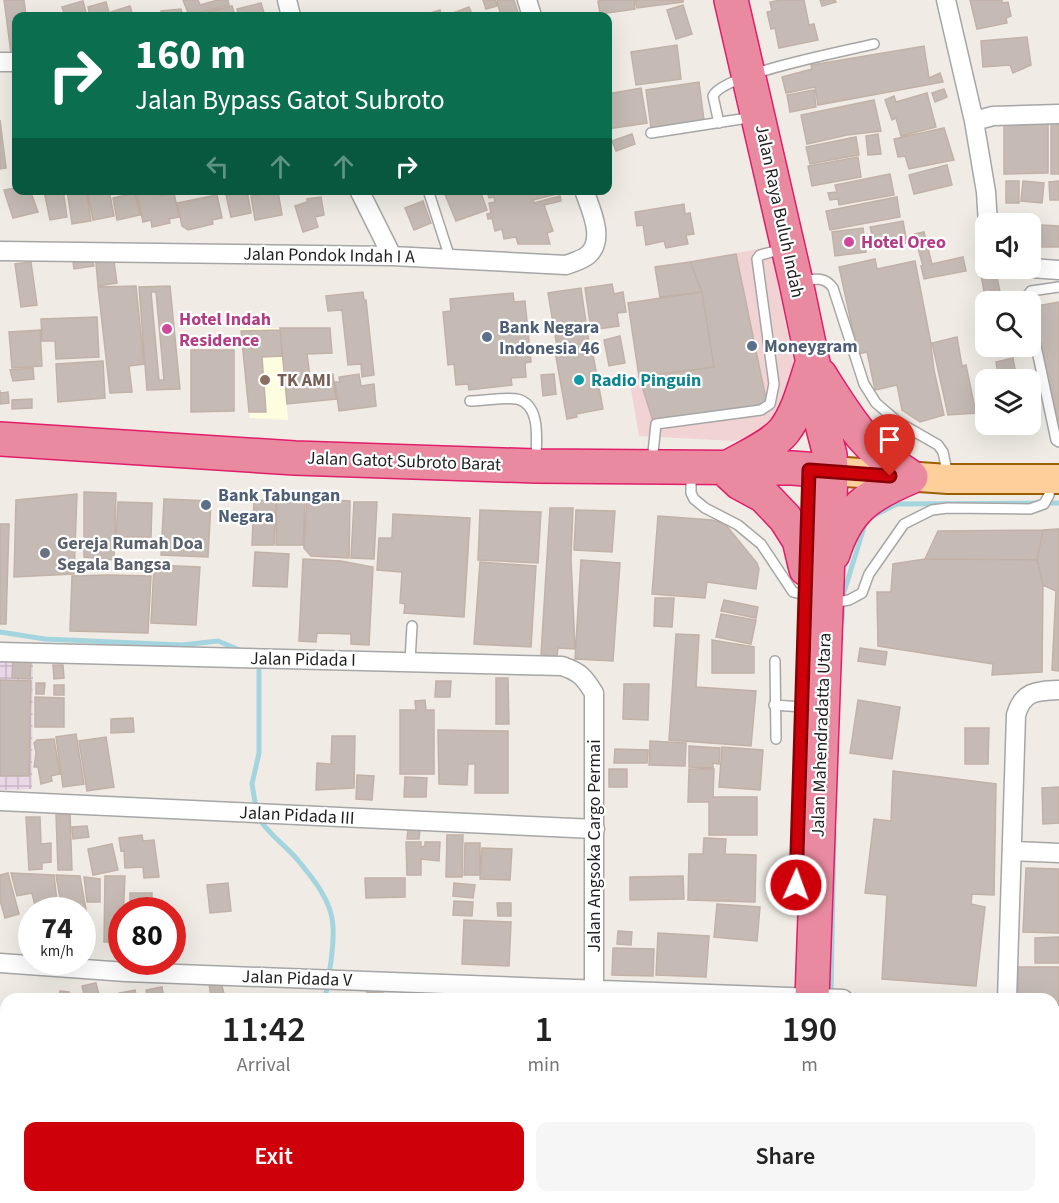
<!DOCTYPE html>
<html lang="en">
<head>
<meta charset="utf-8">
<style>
  body { margin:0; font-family:"Source Sans 3",sans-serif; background:#f6f6f6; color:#222; height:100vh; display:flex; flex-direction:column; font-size:22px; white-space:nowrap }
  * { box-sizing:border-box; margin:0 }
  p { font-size:20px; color:#767676 }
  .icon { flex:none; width:33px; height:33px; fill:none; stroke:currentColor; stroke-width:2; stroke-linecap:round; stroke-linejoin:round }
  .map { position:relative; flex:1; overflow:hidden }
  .side { position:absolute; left:0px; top:993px; width:1059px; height:210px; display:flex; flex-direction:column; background:#fff; border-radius:18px 18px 0 0; box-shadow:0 6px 24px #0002 }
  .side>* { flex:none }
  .hud { position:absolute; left:12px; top:12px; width:600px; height:183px; border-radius:12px; box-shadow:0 6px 24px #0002; background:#0b6e4f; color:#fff; overflow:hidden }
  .tools { position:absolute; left:975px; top:213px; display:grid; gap:12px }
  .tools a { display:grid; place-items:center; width:66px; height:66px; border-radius:12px; background:#fff; box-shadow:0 6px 24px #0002; font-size:30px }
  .speed { position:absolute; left:18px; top:897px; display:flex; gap:12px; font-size:30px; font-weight:700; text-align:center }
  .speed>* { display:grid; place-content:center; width:78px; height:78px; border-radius:50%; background:#fff; box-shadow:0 6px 24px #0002; line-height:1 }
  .speed small { font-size:15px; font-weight:400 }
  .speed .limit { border:9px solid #d22; background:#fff; color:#111 }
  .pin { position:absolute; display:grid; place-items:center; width:51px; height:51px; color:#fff; margin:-62px -26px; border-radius:50% 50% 50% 0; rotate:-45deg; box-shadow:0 0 6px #0007 }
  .pin .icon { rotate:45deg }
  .me { position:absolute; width:66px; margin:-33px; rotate:2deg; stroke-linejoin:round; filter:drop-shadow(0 0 4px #0008) }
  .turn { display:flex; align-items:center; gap:21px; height:126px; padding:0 24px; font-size:27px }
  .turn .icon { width:78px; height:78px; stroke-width:2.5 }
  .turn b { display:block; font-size:42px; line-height:51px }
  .lanes { display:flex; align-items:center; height:57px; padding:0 24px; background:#0003; justify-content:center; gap:30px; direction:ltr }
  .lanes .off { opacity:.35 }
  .eta { display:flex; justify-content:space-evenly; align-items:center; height:102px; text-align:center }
  .eta b { font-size:36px; font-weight:600; line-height:42px }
  .button { display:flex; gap:12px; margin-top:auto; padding:12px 24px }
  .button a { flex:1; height:69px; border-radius:12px; background:#ce000a; color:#fff; font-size:24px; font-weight:600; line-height:69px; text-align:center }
  .button a+a { background:#f6f6f6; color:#222 }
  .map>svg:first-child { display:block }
  .commercial { fill:#f1d3d4 }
  .industrial { fill:url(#industrial-grid) }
  .education { fill:#fffddf }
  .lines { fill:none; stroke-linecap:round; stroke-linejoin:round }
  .stream { stroke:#a4d5df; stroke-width:5 }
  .building { fill:#c5bbb4; stroke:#c2b1a6; stroke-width:1.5; fill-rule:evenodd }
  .lane-casing { stroke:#a6a6a6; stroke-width:12 }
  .street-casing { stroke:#a6a6a6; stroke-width:21 }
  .primary-casing { stroke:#9a6000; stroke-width:32 }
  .highway-casing { stroke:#e11e6a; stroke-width:36 }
  .lane { stroke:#fff; stroke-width:9 }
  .street { stroke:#fff; stroke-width:18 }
  .primary { stroke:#ffcf9b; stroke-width:28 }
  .highway { stroke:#ea8aa0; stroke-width:33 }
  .route-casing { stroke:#860006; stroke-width:15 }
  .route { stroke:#ce000a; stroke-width:10 }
  .hotel-dot { fill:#d1479c; stroke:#fff; stroke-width:2 }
  .service-dot { fill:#5c6f8a; stroke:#fff; stroke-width:2 }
  .education-dot { fill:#8d6e63; stroke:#fff; stroke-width:2 }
  .culture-dot { fill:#0f9aa8; stroke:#fff; stroke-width:2 }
  .worship-dot { fill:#6b7280; stroke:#fff; stroke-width:2 }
  .labels { text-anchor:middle; stroke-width:4.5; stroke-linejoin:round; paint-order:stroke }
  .street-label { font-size:18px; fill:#1f1f1f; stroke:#fff }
  .hotel-label { font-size:18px; font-weight:bold; fill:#b23c85; stroke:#fff; text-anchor:start }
  .service-label { font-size:18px; font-weight:bold; fill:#4e5e75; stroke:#fff; text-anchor:start }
  .education-label { font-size:18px; font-weight:bold; fill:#785e54; stroke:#fff; text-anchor:start }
  .culture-label { font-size:18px; font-weight:bold; fill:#0d838f; stroke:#fff; text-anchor:start }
  .worship-label { font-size:18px; font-weight:bold; fill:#5b616d; stroke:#fff; text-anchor:start }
</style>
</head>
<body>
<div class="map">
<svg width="1059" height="1203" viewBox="0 0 1059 1203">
  <defs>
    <pattern id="industrial-grid" width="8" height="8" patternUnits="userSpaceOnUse" patternTransform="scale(1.5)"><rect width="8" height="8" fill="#e9d6e7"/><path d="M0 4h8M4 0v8" fill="none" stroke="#c7b7c6"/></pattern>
  </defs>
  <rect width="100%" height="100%" fill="#f0ece5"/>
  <path class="commercial" d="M771,247L795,371L778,416L757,436L734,441L639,436L629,378L639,376L628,303L659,297L655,267Z"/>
  <path class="industrial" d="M33,657L32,789L0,790V658Z"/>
  <path class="education" d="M240,328H280L288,420L250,418Z"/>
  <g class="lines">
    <path class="stream" d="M871,517L897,504L1059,503
      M842,620L844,592L865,524
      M0,632L45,639L182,645L218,641L242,651
      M256,808L252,784L259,753V663
      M258,817C268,834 283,843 296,858C311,876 332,900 333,926C334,949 329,975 325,999
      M831,994L834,833
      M143,1197L150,1203
      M825,1203V1197"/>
  </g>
  <path class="building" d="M4,0H24L26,16H16V52L11,53Z
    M183,0H198L200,5L218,0H228L229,5L189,15Z
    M483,0H495L497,6L486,9Z
    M500,0H514L519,16H501L497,1Z
    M604,0H634L635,9L600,14L598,1Z
    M635,0H683V2L637,8Z
    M781,0H804L809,25L814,24L818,40L779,48L775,28L771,29L767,12L772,11L770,2Z
    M820,0H835L836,2L822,6Z
    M970,0H1002V3L1008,2L1011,16L1006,18L1007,23L977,29Z
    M83,1L87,16H65L62,7Z
    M106,2L110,16H90L88,7Z
    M261,3L265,16H239L237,9Z
    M683,5L692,34L676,39L667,10Z
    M130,6L133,16H112L111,12Z
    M232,6L235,16H192Z
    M469,7L473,16H454L453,13Z
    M181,9L183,16H162L161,11Z
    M440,10L442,16H421Z
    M1027,37L1031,65L1013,73L1010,65L983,67L981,41Z
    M677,45L681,79L636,85L631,52Z
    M924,46L929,78L940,73L943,82L818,105L815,87L786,93L782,77L812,69L811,65Z
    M699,82L704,120L651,128L646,90Z
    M641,88L647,123L608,129V94Z
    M944,89L947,97L935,102L932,93Z
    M814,90L816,107L790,112L787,95Z
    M927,93L936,127L901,136L896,118L892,120L885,100L894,96L896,102Z
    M874,100L881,131L847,135L807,144L801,115Z
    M0,120L6,168L0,169Z
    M1048,122V173L1004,174V123Z
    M1051,122H1059V174H1051Z
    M944,128L954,160L909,169L905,156L898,157L894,139Z
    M632,134L635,144L616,151L612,141Z
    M878,134L881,154L868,155L866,136Z
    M856,137L859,155L810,164L806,147Z
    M858,157L861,177L812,186L808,166Z
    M947,165L952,185L914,194L909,175Z
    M890,174L894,195L839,205L838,199L830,200L828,193L837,192L835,185Z
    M1006,181H1019V203H1006Z
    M1023,181L1044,183L1042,203L1021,201Z
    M1059,181V200H1050L1049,182Z
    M16,188V190H30L38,212L13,218L4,190Z
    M63,190L67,217L50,220L44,191Z
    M67,190H86L91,221L72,224Z
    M87,190H109L114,216L93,220Z
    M136,190H158L160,196L174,193L179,217L169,219L170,223L152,227L151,220L143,222Z
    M447,190H480L487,210L456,221L444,192Z
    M486,190H530L531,194L546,190H556L557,194L533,200L534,203L560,196L561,201L544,205L553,231L547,233L550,244H518L516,237L504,239L502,229L495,231L492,218L488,219L487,214L491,213L489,203L495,202L494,197L489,198Z
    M247,191L251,213L231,217L226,195Z
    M278,191L282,215L255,220L251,196Z
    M135,193L140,215L117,220L113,198Z
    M217,195L222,218L212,220L213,224L188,230L182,226L177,203Z
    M321,197L324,215L315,217L318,227L303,232L295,206L307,202V199Z
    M897,197L900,217L830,230L826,211Z
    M423,201L431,223L414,230L405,208Z
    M684,204L685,214L690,213L694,234L686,235L688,244L666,248L664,241L646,245L643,225L637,226L635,212Z
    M903,221L907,243L874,249V246L869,247L867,235L872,234L870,227Z
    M1042,225L1059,226V247H1042Z
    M863,228L866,252L835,256L832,232Z
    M924,232L932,264L963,257L966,271L924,279L921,266H923L914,234Z
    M736,254L767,404L653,421L639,377L714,367L702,292L690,262Z
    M92,259L94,266L74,269L73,262Z
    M875,259L877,269L915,261L930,338L934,370L944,415L920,422L902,410L897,385L875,390L867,352L858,354L839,267Z
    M114,261L117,283L98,286L96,263Z
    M31,262L37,305L21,307L15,264Z
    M690,262L702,292L660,297L655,267Z
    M996,272L1002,302H986L981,275Z
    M612,284L614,294L623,292L626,312L617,313L619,326L591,330L585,288Z
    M136,286L144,364L129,366L132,392L110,393L98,287Z
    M170,286L180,389L147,390L139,287ZM151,292H156L164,380H159Z
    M581,288L589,343L557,347L548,293Z
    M363,292L364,300H366L374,375L362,377L361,364L348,365L342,310L328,311L326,296Z
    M702,292L714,367L639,377L628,303Z
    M513,293L514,302L525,301L531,362L525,363L526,377L511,378L512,385L469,390L468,384L456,385L454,364L448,365L443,312L451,311L450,299Z
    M1059,302V440L1057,441L1030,307Z
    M97,317L99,357L56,359L55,341H42L41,319Z
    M280,328H330L332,353L307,354L310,377L333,374L336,399L287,404Z
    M40,330L42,366L12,368L9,332Z
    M280,330L282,356L262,357L266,412H249L241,331Z
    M620,336L625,363L609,366L604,340Z
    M957,337L962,366L966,365L976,413L948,415L932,343Z
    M591,344L603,409L576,414L577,417L567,419L555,351Z
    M191,350H234V411L191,412Z
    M1013,358L1017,380H999L996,362Z
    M103,361L105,398L58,402L56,364Z
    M33,368L34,379L13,381L10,370Z
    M359,374L361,386L374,384L376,406L339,411L335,382H340L339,377Z
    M554,374L556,394L543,396L541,375Z
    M0,390V393L8,392L9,403L0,404Z
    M32,399V408L12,409V400Z
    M84,492L116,493L114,560L84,557Z
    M77,494L74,574L14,577L16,500Z
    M164,499L211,501L208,557L161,555Z
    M307,499L350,501L349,558L311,556L304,548Z
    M254,500L276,501L274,545H252Z
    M277,501L305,502L303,545H276Z
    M118,502L152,503L151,537H116Z
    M354,502H377L374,559L351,558Z
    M550,508H573L571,558L575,649L558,648L557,656L541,655Z
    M480,510L541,512L538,563L478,560Z
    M576,510L615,511L612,552L574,550Z
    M393,514L470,518L464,617L404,613L405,604L400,603L402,572L377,570L379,538H392Z
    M658,516L712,520L725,524L757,563L759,569L756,589L707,582L705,598L652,594Z
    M0,524H9L6,624H0Z
    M1057,529H1059V671L1052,670L1056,591L1043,585L1037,560L1043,530Z
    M1043,530L1037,560L925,559L938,531Z
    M255,552L289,554L287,587L253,586Z
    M303,559L341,561L373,567L369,645L351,644V634L317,633L316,642L299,641Z
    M925,559L1037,560L1043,585L1042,672L992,675L993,664L878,646L877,592H891L893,564Z
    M581,560L620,563L613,661L575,659Z
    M480,562L536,566L531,647L474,644Z
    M154,565L200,567L196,625L151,623Z
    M109,575L151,576L148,633L70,631L72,576Z
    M655,598H674L672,627L654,626Z
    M724,600L758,607L756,618L721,611Z
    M721,614L756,620L751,644L716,637Z
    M676,634L699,635L696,687L756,691L751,746L669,740Z
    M712,640L754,647V673H712Z
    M860,648L887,652L885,665L858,661Z
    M13,659L31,660L30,679L12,678Z
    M53,665H63L64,678L54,679Z
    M496,678H508L509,724H496Z
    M0,680L31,681L29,776H0Z
    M436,681H451L450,697H435Z
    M36,683H45L44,694H36Z
    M624,684H649L648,720L623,719Z
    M54,685H64V695H54Z
    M35,697L64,698V727H35Z
    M425,700L426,710H434V774H400V710H416L415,701Z
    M858,700L900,707L892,759L850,753Z
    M133,718L134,732L111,733V719Z
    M965,728H989L988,764H965Z
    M438,730L508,731V793H475V764H468L467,785L439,784Z
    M76,734L84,784L63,787L56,737Z
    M332,736H355L354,788L316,790L317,763L331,764Z
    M106,737L114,787L87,791L79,741Z
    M54,739L60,774L51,776L52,781L41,784L38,767H34L36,753L34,743L37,740Z
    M650,741L686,743L685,766L649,765Z
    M689,746L720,748L719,764L713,763V768L689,767Z
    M722,747L763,750L760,790L719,787Z
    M615,749L648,750L647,763H614Z
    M609,769H627V787H609Z
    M689,769H714L713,797H757V835H709V802H688Z
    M893,771L996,784L994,895L972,894L971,904L985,907L976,986L882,979L887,895L865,893L874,819L891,821Z
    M357,775L374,776L372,800L356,799Z
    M405,777L427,778L426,797H404Z
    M1059,787V823L1043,824L1042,788Z
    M56,814H70L72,870H58Z
    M26,817H40L41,844L51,843V862L42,863V869L29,870Z
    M87,826L89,837L73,839L72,827Z
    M408,829L420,830L419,839H407Z
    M142,835L143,841L154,840L159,877L144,878L143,867L125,868L124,850L121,851L119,838Z
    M447,835H463L462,877H446Z
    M704,838L726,839L725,854L756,855L755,902L688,900L689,854H703Z
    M406,842H421V847L425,846V842H440L439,861L421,859V875H407Z
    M465,843H480V875H464Z
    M112,844L118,870L93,875L88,849Z
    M482,848L512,849L510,880L480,879Z
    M1026,868L1059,869V933L1023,932Z
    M8,873L19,914L5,918L0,900V875Z
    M11,873L54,875L58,910H36L32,893L17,896Z
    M56,875L80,876L87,916L82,917V910H62Z
    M105,876H125L122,942H104Z
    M683,876L684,899L630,900V877Z
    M84,877L100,879V902H87Z
    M365,878H405V897L366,898Z
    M228,883L231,911L210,913L207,885Z
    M454,883L475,885L473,898L453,896Z
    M130,893H152V910H130Z
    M454,901L473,902L472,916L453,915Z
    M497,903H511V916H498Z
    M717,904L760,907L757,941L714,937Z
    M172,917H180L179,948H172Z
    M464,920L511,922L509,966L462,964Z
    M618,931L632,932L631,945L617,944Z
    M658,933L709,936L706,977L656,975Z
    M1059,937V963H1035V938Z
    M613,948L654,949L653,976L612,975Z
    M1018,967H1059V1006H1053V999H1018Z
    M221,982L224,994L211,997L209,984Z
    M96,983L99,995L85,999L82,986Z
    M162,987L164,999H148L146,990Z
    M135,990L137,999H120L119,993Z
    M60,991L69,992L68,999L59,998Z
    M367,992L383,993V999H367Z
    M0,1051H6V1069H0Z
    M0,1082H6V1107H0Z
    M1053,1103H1059V1133H1053Z
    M0,1140H6V1158H0Z
    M1053,1140H1059V1169H1053Z
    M1,1161H6V1177H1Z
    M162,1197H178V1203H161Z
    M182,1197H207V1203H182Z
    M211,1197H285L284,1203H211Z
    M293,1197H315L314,1202L293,1200Z
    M542,1197H566L565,1203H541Z
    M878,1197V1203H842V1198Z"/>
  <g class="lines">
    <defs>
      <path id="lane" d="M719,123L713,96C722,74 847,51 874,44
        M651,133L754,117
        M428,190L450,258
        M801,281C814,279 825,276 833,288L864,384L876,403L898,422L938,445L943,452L948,476
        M1027,302L1026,297L1031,291L1059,287
        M1030,318L1056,440L1059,442
        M470,401C483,401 505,397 517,399C542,405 536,442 536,461
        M652,462L656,424L761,410L770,404L774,384L757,259L760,255L783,249
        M691,474V493L694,499L705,508L738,525L761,544L793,592L805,595
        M831,603L849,600L862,593L869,574L904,524L932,510L948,508L1030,509L1044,504L1049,495L1051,481
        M410,661L412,626
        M775,661L776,739
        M774,705L802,707"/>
      <path id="street" d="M287,0L291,16
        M527,0L532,16
        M946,0L974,121
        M0,62H16
        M359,190L392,256
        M988,224L986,192L974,121L993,116L1059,114
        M0,251L392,256L566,265C574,262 582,260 588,255C606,239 590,208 584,190
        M1030,268L1059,270
        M0,652L562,666C580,672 584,677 594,693V999
        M0,801L595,829
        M1013,851L1059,853
        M0,963L126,972L843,999
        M1007,999L1016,715C1023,691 1036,691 1059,690
        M1053,1014L1059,1015
        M0,1125L6,1126
        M1053,1180H1059
        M0,1189H6
        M591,1203V1197
        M1013,1203V1197"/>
      <path id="primary" d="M831,471L948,479H1059"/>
      <path id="highway" d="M731,0L796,282L813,363L822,424L830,455L831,471L812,999
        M820,375C848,419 865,449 911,477
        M0,439L295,458L536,466L792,468L831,471
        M833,554C847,509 868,495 911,477
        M806,569L799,540L785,518L764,496L740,483L725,469C743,458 771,447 784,431C798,413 804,388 811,367
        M787,1203V1197"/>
    </defs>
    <use href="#lane" class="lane-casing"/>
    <use href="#street" class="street-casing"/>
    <use href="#primary" class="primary-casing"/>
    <use href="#highway" class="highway-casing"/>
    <use href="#lane" class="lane"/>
    <use href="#street" class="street"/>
    <use href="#primary" class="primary"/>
    <use href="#highway" class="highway"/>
  </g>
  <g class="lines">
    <defs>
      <path id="route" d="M796,885L809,470L890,476"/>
    </defs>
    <use href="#route" class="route-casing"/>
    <use href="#route" class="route"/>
  </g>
  <g class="hotel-dot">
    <circle cx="849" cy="242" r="6"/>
    <circle cx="167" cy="329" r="6"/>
  </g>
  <g class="service-dot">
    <circle cx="487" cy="337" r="6"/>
    <circle cx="752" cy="346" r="6"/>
    <circle cx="206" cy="505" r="6"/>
  </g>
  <circle class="education-dot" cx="265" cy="380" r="6"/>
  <circle class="culture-dot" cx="579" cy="380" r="6"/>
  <circle class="worship-dot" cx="45" cy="553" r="6"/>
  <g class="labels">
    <g class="street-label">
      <text transform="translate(780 211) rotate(78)" y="6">Jalan Raya Buluh Indah</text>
      <text transform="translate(329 255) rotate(1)" y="6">Jalan Pondok Indah I A</text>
      <text transform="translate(404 461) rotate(2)" y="6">Jalan Gatot Subroto Barat</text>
      <text transform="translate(303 659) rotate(1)" y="6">Jalan Pidada I</text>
      <text transform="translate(821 735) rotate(-88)" y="6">Jalan Mahendradatta Utara</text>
      <text transform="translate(297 815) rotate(3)" y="6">Jalan Pidada III</text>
      <text transform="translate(594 846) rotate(-90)" y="6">Jalan Angsoka Cargo Permai</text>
      <text transform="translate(297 978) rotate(2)" y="6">Jalan Pidada V</text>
    </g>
    <g class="hotel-label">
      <text x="861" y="248">Hotel Oreo</text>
      <text x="179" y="325">Hotel Indah<tspan x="179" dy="21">Residence</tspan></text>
    </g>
    <g class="service-label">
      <text x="499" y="333">Bank Negara<tspan x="499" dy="21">Indonesia 46</tspan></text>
      <text x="764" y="352">Moneygram</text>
      <text x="218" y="501">Bank Tabungan<tspan x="218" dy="21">Negara</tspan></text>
    </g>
    <g class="education-label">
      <text x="277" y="386">TK AMI</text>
    </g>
    <g class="culture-label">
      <text x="591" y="386">Radio Pinguin</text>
    </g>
    <g class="worship-label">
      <text x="57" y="549">Gereja Rumah Doa<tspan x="57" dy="21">Segala Bangsa</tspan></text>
    </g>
  </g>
</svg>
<div class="tools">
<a><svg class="icon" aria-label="sound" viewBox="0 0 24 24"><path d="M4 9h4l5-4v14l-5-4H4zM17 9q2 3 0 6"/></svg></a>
<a><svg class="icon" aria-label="search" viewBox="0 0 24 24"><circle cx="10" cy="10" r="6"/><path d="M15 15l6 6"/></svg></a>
<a><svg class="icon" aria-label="layers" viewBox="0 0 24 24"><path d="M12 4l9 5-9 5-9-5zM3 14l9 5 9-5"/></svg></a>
</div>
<div class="speed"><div>74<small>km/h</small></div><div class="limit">80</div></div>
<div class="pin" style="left:890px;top:476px;background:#d93025"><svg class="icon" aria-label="arrive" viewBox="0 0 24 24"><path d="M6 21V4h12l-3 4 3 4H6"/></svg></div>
<svg class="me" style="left:796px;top:885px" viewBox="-20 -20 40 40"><circle r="17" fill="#ce000a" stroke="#fff" stroke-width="3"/><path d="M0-11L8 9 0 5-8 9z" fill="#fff"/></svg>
<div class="hud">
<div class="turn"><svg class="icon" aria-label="right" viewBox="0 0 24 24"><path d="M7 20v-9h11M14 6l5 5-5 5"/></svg><div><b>160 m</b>Jalan Bypass Gatot Subroto</div></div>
<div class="lanes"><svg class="icon off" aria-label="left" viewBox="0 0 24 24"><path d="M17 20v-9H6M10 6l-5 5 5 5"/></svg><svg class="icon off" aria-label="ahead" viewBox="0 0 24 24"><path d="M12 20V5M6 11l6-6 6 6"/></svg><svg class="icon off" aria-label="ahead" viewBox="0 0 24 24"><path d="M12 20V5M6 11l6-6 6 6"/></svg><svg class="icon" aria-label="right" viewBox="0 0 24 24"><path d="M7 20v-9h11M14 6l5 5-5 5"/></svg></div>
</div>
<section class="side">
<div class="eta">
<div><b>11:42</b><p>Arrival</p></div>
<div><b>1</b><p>min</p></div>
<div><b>190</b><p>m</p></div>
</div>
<div class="button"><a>Exit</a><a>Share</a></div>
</section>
</div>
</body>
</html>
